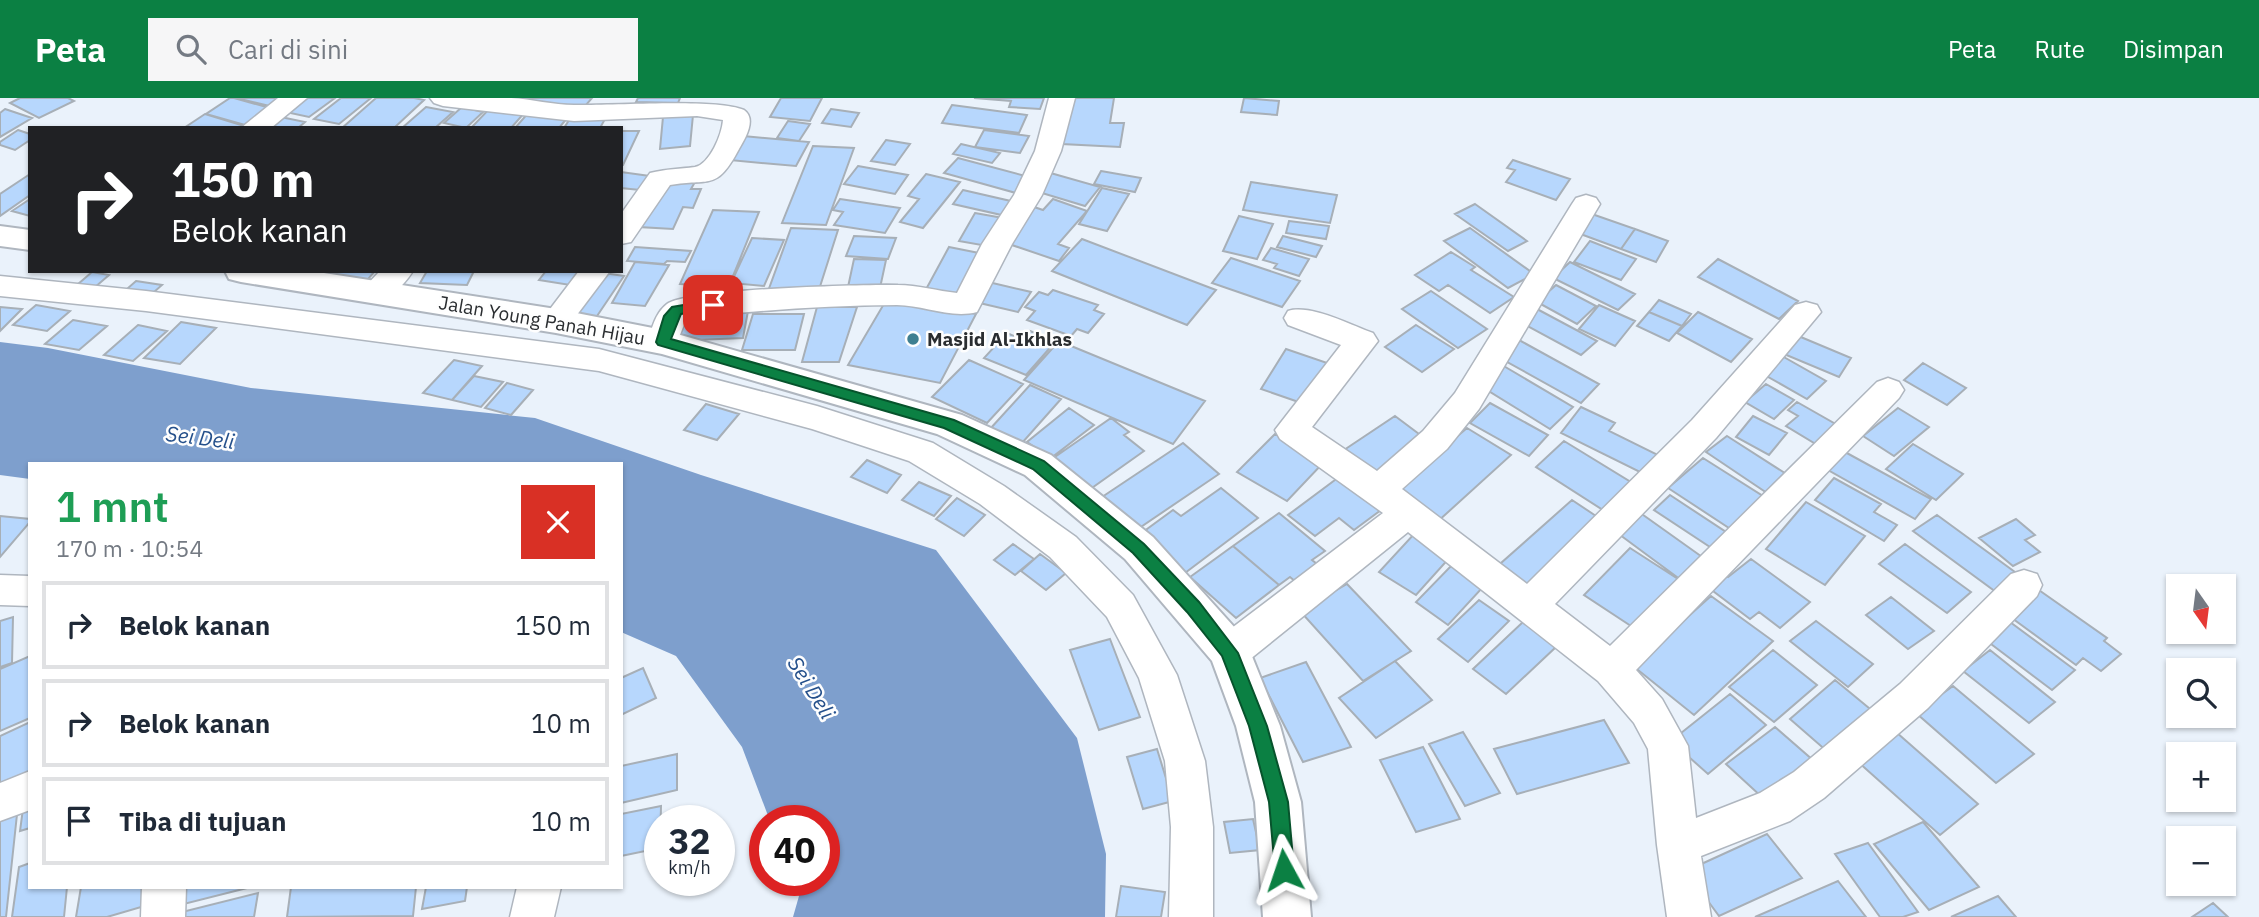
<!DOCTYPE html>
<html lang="id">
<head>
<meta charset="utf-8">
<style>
  body { margin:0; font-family:"IBM Plex Sans",sans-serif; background:#f6f6f7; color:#1f2937; height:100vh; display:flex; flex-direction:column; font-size:26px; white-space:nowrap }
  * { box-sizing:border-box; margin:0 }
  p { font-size:23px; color:#747a83 }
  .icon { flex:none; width:38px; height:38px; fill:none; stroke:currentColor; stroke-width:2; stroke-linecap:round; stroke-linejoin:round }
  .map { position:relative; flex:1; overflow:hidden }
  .details { position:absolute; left:28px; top:364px; width:595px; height:427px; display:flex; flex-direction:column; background:#fff; border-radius:0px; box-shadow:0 2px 5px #0004 }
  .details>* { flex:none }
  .hud { position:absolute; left:28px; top:28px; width:595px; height:147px; border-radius:0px; box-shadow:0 2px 5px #0004; background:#202124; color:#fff; overflow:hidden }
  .needle { width:46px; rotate:166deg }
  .tools { position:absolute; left:2166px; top:476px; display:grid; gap:14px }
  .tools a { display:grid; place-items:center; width:70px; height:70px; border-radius:0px; background:#fff; box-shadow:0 2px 5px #0004; font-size:35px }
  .speed { position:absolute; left:644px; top:707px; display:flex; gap:14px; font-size:35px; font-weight:700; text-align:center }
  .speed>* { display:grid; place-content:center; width:91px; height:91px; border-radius:50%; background:#fff; box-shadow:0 2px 5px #0004; line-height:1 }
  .speed small { font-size:18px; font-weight:400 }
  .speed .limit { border:10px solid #d22; background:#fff; color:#111 }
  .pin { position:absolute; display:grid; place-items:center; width:60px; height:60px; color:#fff; margin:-30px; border-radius:14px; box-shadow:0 4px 10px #0006 }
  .me { position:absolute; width:77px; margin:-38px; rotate:355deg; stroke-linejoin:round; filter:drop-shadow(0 0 5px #0008) }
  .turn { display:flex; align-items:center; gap:24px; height:147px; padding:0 28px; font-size:32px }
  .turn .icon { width:91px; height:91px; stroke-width:2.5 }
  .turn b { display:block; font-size:49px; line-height:60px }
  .round { display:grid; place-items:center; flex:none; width:74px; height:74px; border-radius:0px; background:#f6f6f7 }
  .headline { display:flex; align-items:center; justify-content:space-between; height:119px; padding:0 28px }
  h1 { font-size:42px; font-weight:600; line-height:52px; color:#1e9e55 }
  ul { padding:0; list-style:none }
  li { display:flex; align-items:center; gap:21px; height:88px; margin:0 14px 10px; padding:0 14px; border:4px solid #e0e1e3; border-radius:0px }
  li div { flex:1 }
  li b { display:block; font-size:26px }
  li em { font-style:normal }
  header { display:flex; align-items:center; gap:42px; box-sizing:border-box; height:98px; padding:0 35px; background:#0b8043; color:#fff }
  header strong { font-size:33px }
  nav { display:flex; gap:38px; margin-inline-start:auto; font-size:24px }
  .search { width:490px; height:63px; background:#f6f6f7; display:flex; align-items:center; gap:18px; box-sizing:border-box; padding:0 24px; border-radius:0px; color:#747a83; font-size:26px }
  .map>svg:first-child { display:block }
  .water { fill:#7e9fcd }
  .building { fill:#b7d7fd; stroke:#a7afb7; stroke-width:2 }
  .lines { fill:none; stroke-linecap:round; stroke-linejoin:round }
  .minor-casing { stroke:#afb6bf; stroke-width:3 }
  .tertiary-casing { stroke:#afb6bf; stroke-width:4 }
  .minor { fill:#fff; fill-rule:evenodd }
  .tertiary { fill:#fff; fill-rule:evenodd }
  .route { fill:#0b8043; stroke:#07532c; stroke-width:2 }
  .poi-dot { fill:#3e7f91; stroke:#fefefe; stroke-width:2.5 }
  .labels { text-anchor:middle; stroke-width:5; stroke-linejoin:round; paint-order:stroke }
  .street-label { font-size:19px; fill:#2a2d30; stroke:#fefefe }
  .poi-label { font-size:19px; font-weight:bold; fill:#2a2d30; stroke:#fefefe; text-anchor:start }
  .water-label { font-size:21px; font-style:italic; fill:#25508b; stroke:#fefefe }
</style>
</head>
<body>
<header>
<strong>Peta</strong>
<div class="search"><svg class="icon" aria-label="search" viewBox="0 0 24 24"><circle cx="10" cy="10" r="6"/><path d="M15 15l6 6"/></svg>Cari di sini</div>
<nav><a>Peta</a><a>Rute</a><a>Disimpan</a></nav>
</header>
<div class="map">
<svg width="2259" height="819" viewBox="0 0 2259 819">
  <rect width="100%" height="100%" fill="#eaf2fb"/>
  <path class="water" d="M0,244L48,250L251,290L535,320L701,377L936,452L1077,640L1106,756L1105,819H793L799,798L793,782H824V723H770L742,649L676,558L621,534V366H30V381L0,377Z"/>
  <path class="building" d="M20,0H68L74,3L39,20L10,5Z
    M230,0H234L277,12L252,29L206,16Z
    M236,0H292L278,10Z
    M298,0H335L309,19L281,13Z
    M341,0H371L339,26L314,21Z
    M376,0H414L424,2L394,30H342Z
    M512,0H592L580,14L508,4Z
    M638,0H680L678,5L636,4Z
    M781,0H822L810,23L770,19Z
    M974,0H1044L1040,11L1009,9L1011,3Z
    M1071,0H1114L1110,25H1124L1120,49L1062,46Z
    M1244,0L1279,3L1277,17L1241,14Z
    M952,7L1027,17L1019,35L942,25Z
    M426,9L453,14L435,30H402Z
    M462,9L483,14L466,30L444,25Z
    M491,9L526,13L511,30H471Z
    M5,11L32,20L0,39V15Z
    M831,11L859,15L851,29L822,25Z
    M529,14L568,19L559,30H515Z
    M205,16L251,30H184Z
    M693,17L690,48L660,51L663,19Z
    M276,18L305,24L298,30H261Z
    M571,19L605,21L600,30H564Z
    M788,23L810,26L799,43L777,40Z
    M18,32L30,36V42L15,52L0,47V44Z
    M984,32L1029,38L1020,55L975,49Z
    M621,33H639L623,67H621Z
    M743,38L809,44L796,68L729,62Z
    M886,42L910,46L895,67L871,63Z
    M961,46L1000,55L992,65L953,56Z
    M813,48L854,50L826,127L782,125Z
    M958,60L1029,79L1016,95L944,75Z
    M1513,62L1570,81L1556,102L1506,84L1515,72L1507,70Z
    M858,68L908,77L895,96L844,86Z
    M1101,73L1141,80L1135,94L1094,86Z
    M621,74L650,78L640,92L621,90Z
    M1047,74L1100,89L1085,108L1032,92Z
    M30,76V97L0,118V96Z
    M926,76L960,84L923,130L900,124L919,101L908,98Z
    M663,82L695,84L691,91H701L693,110L683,109L673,131L639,129Z
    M1251,84L1337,97L1330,125L1243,112Z
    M1102,90L1129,96L1107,133L1079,126Z
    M963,92L1015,104L1006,118L953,106Z
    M30,101V118L12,113Z
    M840,101L900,110L885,135L834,127L843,114L833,112Z
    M1053,101L1087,113L1058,146L1069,150L1059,163L1000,143L1031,108L1043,112Z
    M1475,106L1527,143L1508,153L1455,116Z
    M713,112L759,114L729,188L680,186Z
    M975,115L1003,120L987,148L959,143Z
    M1589,115L1635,131L1621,151L1575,134Z
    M1239,118L1273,126L1257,161L1223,153Z
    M1289,123L1329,128L1326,141L1286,135Z
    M791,130L838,132L817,198L767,196Z
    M1470,130L1534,176L1508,190L1444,143Z
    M1635,131L1668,143L1656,164L1621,151Z
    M854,138L896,140L888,161L846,158Z
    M1283,138L1322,148L1316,159L1277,149Z
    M752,140L784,142L764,188L731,185Z
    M1082,141L1216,192L1187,227L1052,173Z
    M1590,143L1636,161L1621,182L1574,164Z
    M635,149L691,153L685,164L667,163L664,166L627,163Z
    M949,149L984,156L961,201L924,195Z
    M1271,150L1309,161L1299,178L1274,170L1277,166L1263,162Z
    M1451,154L1475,169L1471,172L1514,199L1490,215L1448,187L1439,193L1415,177Z
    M1231,160L1300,183L1282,209L1212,185Z
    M854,161L886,162L880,190L848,189Z
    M1718,161L1798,203L1779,221L1698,179Z
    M635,164L669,167L645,208L612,205Z
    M1570,164L1635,196L1618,212L1553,180Z
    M293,173H375L363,187Z
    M427,173H474L467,187L420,185Z
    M546,173H580L570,187L539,182Z
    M92,174L109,177L94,190L77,187Z
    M597,174L624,178L595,221L567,217Z
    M136,183L162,187L145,202L119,198Z
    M984,183L1031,194L1018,214L971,203Z
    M1556,187L1596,208L1577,226L1537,204Z
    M1053,192L1098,207L1094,212L1104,216L1088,235L1077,231L1071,238L1027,222L1035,213L1025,209L1039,194L1048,197Z
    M1431,193L1487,231L1458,250L1402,211Z
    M888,199L976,216L940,285L848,267Z
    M1659,202L1691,216L1682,228L1649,214Z
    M36,207L70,213L47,233L13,227Z
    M1599,207L1635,223L1615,248L1579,231Z
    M0,209L22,211L0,233Z
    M817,209H857L839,264H802Z
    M1537,211L1597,243L1581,257L1522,225Z
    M748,213L743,240L672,243L678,217Z
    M1649,214L1682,228L1669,243L1637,228Z
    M1698,214L1752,241L1731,264L1677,235Z
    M753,216H804L795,252H742Z
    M73,222L107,228L79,252L45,246Z
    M181,224L216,230L180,266L144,260Z
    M138,227L167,233L133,263L104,257Z
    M1416,227L1454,251L1422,274L1385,249Z
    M1030,233L1056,243L1026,277L984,260L1007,235L1023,242Z
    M1796,237L1851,260L1839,279L1784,256Z
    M1519,242L1599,286L1581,305L1500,260Z
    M1059,243L1205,303L1173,346L1024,282Z
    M1286,251L1336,268L1313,309L1261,291Z
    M1782,258L1826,283L1807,301L1763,276Z
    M454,262L482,268L452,302L423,295Z
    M969,262L1023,286L987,325L932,299Z
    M1923,265L1966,290L1947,307L1904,282Z
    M1502,267L1573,309L1550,331L1479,287Z
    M474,278L503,284L481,309L452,302Z
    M507,285L533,292L511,317L485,310Z
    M1766,286L1794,302L1774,321L1745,304Z
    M1030,287L1061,301L1022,345L990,331Z
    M1797,304L1839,328L1819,348L1786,328L1798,318L1788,312Z
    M1490,305L1548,337L1529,358L1470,325Z
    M706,306L739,316L717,342L684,332Z
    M1581,309L1615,325L1609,333L1658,357L1644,376L1561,335Z
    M1069,310L1094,327L1051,360L1027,344Z
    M1898,310L1929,329L1894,358L1863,338Z
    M1395,318L1427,342L1373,380L1341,354Z
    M1753,318L1787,335L1769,357L1736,339Z
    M1111,320L1129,334L1124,337L1144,353L1089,392L1052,361Z
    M1467,330L1511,357L1436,425L1392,394Z
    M1275,336L1324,364L1287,403L1237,374Z
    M1727,338L1791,379L1770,397L1706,354Z
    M1564,343L1634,386L1606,414L1536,369Z
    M1183,345L1219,376L1129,437L1093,405Z
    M1913,346L1963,376L1936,402L1886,371Z
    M1845,354L1931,401L1915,421L1828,372Z
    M1703,360L1766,400L1732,432L1668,390Z
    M867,362L901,377L887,395L851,379Z
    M1339,379L1381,412L1354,432L1339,420L1315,438L1288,417Z
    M1834,380L1881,406L1874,414L1897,427L1884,443L1815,402Z
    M919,384L951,398L934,418L902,402Z
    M1221,390L1258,420L1177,481L1132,442L1173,412L1181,418Z
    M1670,397L1726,434L1710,449L1654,412Z
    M957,400L985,417L964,438L936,421Z
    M1572,402L1602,422L1522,495L1492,473Z
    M1806,404L1865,438L1825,487L1766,451Z
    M1639,414L1705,461L1681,482L1616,434Z
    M1279,415L1325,453L1312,462L1326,473L1303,490L1290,479L1279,487L1233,448Z
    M1937,417L2019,477L1996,494L1913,433Z
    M0,418L30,421V424L0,459Z
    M2016,421L2035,437L2025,442L2040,454L2013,468L1979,440Z
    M1415,435L1452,457L1416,497L1379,474Z
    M1013,446L1034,461L1015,477L994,462Z
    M1905,446L1971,494L1947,515L1879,466Z
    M1233,448L1279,487L1236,520L1190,479Z
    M1630,450L1678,481L1634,530L1584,497Z
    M1040,456L1066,475L1046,492L1021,473Z
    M1751,461L1810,504L1780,530L1759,514L1750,521L1705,487L1721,475L1728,479Z
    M1451,468L1483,489L1448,527L1416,504Z
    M1347,486L1411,553L1363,583L1300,513Z
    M2036,490L2107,540L2104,543L2121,556L2101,573L2083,560L2076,567L2005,515Z
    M1711,498L1773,543L1694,617L1633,568Z
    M1891,499L1934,533L1908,551L1866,517Z
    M1479,502L1509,523L1468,564L1438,541Z
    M13,519L12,565L0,569V523Z
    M1524,523L1557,548L1506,596L1473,571Z
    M1816,523L1873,566L1848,589L1790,543Z
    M2010,524L2075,572L2052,592L1987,543Z
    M1110,541L1140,619L1099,632L1070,552Z
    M1773,552L1817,587L1774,624L1729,589Z
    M1990,552L2055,604L2029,625L1963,573Z
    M30,558V620L0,633V571Z
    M1395,563L1432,602L1376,640L1339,600Z
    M1306,564L1351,649L1303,664L1260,580Z
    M643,570L656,600L621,617V580Z
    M1835,582L1875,615L1829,655L1790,621Z
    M1953,588L2034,656L1996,685L1916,615Z
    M1730,596L1766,627L1708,676L1671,643Z
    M1604,622L1629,665L1517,696L1494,651Z
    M30,624V683L0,697V638Z
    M1775,629L1814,663L1764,701L1726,666Z
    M1463,634L1500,695L1465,708L1429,646Z
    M1896,634L1978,706L1940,737L1857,663Z
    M1423,649L1460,721L1416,734L1380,662Z
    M1157,651L1173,703L1143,711L1127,659Z
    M677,656V692L621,705V668Z
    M30,701V730L20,733L24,703Z
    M18,707L6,819H0V713Z
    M661,708L660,750L621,758V716Z
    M1253,721L1260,752L1230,755L1224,724Z
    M1923,724L1979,789L1929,812L1874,746Z
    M1767,736L1802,780L1719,818L1686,773Z
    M1868,745L1918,814L1903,819H1880L1835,756Z
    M30,765V789H67L64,819H12L19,769Z
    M1838,783L1866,819H1755Z
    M1121,788L1165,794L1161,819H1116Z
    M81,789H150L148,807L107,819H76Z
    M175,789H251L172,809Z
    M291,789H416L413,818L287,819Z
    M426,789H467L465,803L422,811Z
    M258,795L254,819H178V815Z
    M1998,798L2016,819H1951Z
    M2213,805L2228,819H2192Z"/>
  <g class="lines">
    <defs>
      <path id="minor" d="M278,0H307L271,30H241Z
        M430,0C457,0 484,0 511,0C532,1 553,7 574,7C613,8 715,0 744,12C757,21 745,41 739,51C716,94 710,80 670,87L631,144L621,146V116L650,75C666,71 680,71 695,69C710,66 722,36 723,22L697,18L574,23L443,8L434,5Z
        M1049,0H1075L1061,53L1042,97L1012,146L977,214C951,221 923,207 897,207C828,207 759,213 691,219L685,224L674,252L663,255L652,252L647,244C652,231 655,215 667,206C687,191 864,186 898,187C917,187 938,193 957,195L982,146L1014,97L1035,53Z
        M1586,97L1596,100L1600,106L1479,311L1447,351L1402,391L1527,486L1692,322L1795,207L1806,204L1817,207L1821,214L1716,340L1555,506L1610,548L1877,284L1888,280L1899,284L1904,292L1899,300L1636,572L1662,601L1688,648L1696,720L1760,695L1794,674L1900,586L2011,476L2024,472L2037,476L2042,487L2037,498L1928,610L1824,700L1790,723L1701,758L1711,819H1667L1657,747L1648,651L1634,625L1598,583L1408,434L1244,566L1230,570L1216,566L1211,554L1216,542L1383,415L1280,341L1275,332L1341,247L1288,227L1284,220L1288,213C1311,206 1350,227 1373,235L1378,243L1312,329L1377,373L1423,333L1455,295L1572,106L1576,100Z
        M380,173H413C402,190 386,206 365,200L361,193Z
        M579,173H610L567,230L556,234L545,230L541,223Z
        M0,178L146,193L599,251L817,308L933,345L1004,388L1076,439L1133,497L1177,577L1205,663L1213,729V819H1169L1171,729L1165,663L1139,580L1107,519L1050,459L980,406L909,363L812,331L599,273L146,213L0,198Z
        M0,477L30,478V508L0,507Z
        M30,673V712L0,723V685Z
        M142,789H186L185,819H141Z
        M517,789H561L554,819H510Z"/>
      <path id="tertiary" d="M0,128L30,132V152L0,148Z
        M225,173H311L556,211L663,232L962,317L1051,357L1153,439L1245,541L1280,628L1301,704L1311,819H1263L1255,704L1236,628L1212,563L1125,461L1025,377L937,336L662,256L556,235L241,184L229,181Z"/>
    </defs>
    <use href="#minor" class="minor-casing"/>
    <use href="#tertiary" class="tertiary-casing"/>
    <use href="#minor" class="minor"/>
    <use href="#tertiary" class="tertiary"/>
  </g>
  <path class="route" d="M713,202L720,207L718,210L681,216L671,241L954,322L1044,363L1144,446L1199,504L1238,555L1267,628L1288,704L1294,772L1291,779L1284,781L1278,779L1275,772L1269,704L1249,628L1222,558L1187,514L1133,455L1033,371L944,330L658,247L656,244L664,218L672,209Z"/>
  <circle class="poi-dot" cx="913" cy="241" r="7"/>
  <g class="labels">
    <g class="street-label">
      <text transform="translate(542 222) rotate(10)" y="7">Jalan Young Panah Hijau</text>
    </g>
    <g class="poi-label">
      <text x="927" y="248">Masjid Al-Ikhlas</text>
    </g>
    <g class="water-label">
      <text transform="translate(200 340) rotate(7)" y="7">Sei Deli</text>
      <text transform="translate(811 590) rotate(58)" y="7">Sei Deli</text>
    </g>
  </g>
</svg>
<div class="tools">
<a><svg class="needle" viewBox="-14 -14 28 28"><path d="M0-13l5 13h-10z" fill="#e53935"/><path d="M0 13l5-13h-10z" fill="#747a83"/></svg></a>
<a><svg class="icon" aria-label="search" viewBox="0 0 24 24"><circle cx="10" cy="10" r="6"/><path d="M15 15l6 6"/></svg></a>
<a>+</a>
<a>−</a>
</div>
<div class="speed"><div>32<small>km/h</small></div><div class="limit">40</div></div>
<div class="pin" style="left:713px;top:207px;background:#d93025"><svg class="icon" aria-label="arrive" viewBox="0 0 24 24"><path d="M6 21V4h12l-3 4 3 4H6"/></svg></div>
<svg class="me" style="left:1284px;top:772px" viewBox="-20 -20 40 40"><path d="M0-17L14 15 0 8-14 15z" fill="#0b8043" stroke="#fff" stroke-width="4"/></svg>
<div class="hud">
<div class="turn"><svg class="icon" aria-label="right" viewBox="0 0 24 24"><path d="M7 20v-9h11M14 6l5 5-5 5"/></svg><div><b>150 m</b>Belok kanan</div></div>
</div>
<section class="details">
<div class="headline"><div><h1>1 mnt</h1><p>170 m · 10:54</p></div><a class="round" style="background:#d93025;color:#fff"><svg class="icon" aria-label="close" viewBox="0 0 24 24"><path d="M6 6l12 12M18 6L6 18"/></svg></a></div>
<ul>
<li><svg class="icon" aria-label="right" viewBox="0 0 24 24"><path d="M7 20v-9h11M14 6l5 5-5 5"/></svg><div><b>Belok kanan</b></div><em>150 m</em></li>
<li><svg class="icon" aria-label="right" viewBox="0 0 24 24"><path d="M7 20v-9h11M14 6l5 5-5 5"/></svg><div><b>Belok kanan</b></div><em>10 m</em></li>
<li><svg class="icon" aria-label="arrive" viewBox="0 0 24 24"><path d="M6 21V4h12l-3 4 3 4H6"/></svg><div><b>Tiba di tujuan</b></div><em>10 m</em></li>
</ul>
</section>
</div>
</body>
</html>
